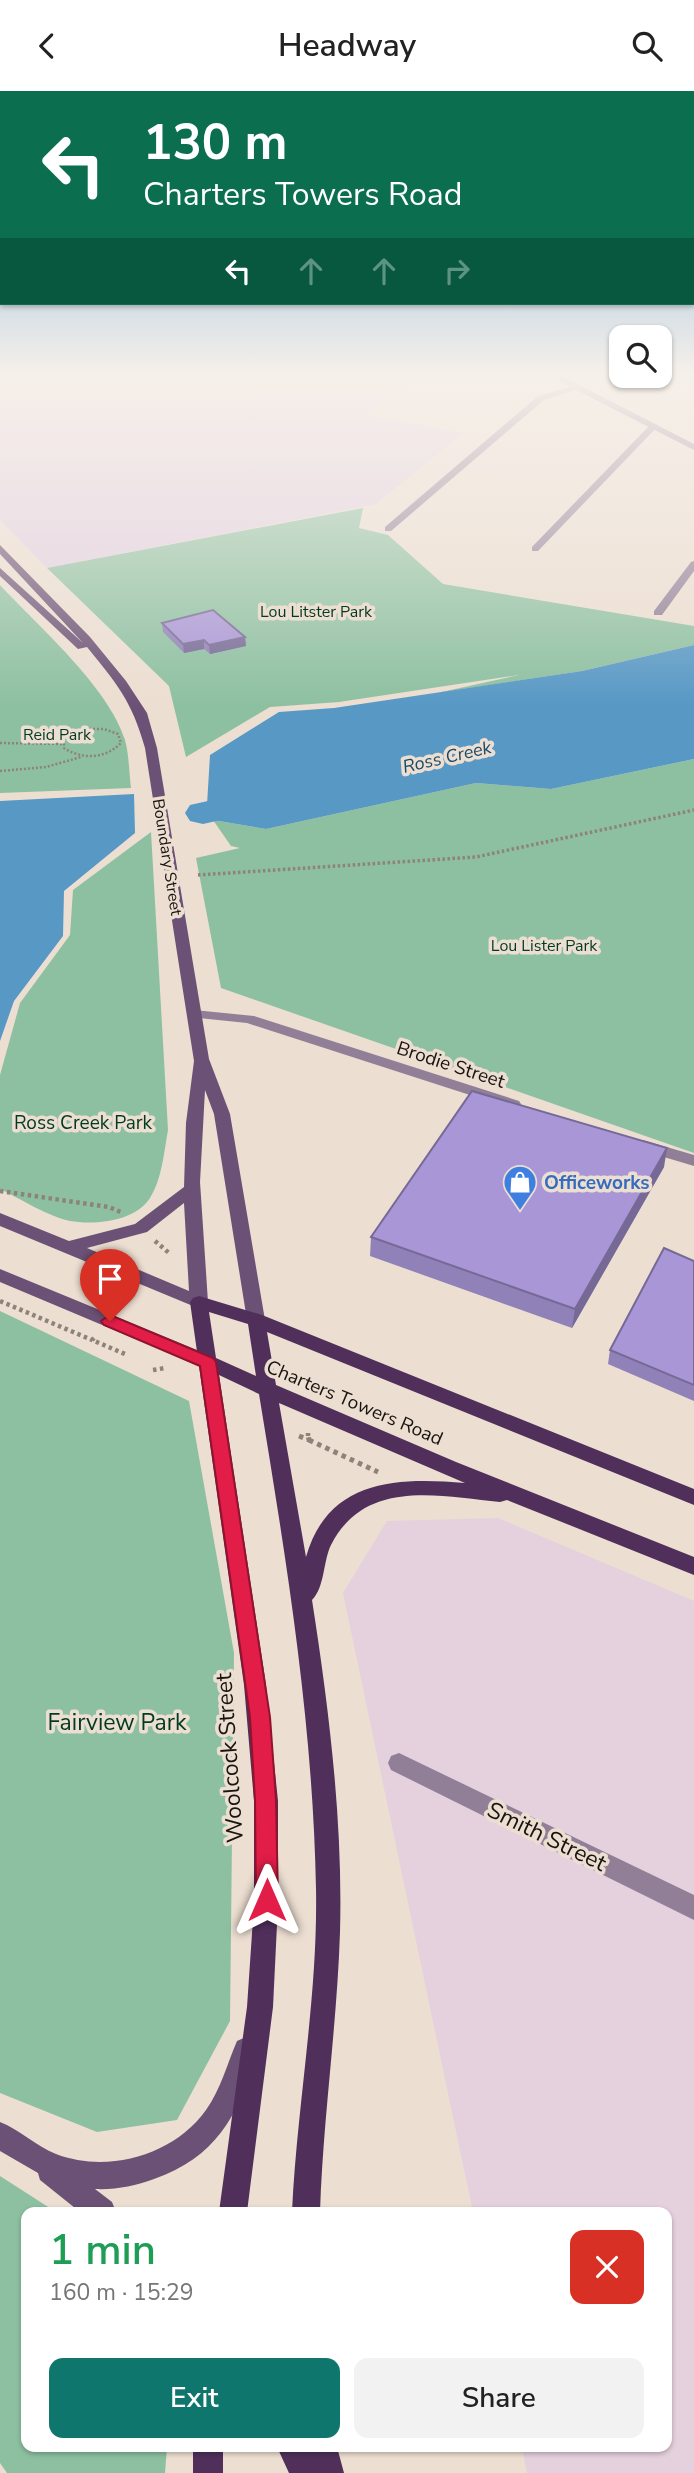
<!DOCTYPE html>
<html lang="en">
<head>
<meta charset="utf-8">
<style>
  body { margin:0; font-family:"Nunito Sans",sans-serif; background:#f2f2f2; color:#222; height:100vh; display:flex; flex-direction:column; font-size:26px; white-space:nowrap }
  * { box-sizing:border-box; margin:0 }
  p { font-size:23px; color:#767676 }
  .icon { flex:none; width:38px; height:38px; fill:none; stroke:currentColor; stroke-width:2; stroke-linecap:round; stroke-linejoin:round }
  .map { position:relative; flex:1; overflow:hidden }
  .drawer { position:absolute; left:21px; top:2116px; width:651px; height:245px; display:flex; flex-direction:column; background:#fff; border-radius:14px; box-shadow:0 2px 5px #0004 }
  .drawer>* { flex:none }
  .hud { position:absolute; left:0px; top:0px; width:695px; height:214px; box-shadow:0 2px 5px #0004; background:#0b6e4f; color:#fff; overflow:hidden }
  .fabs { position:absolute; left:609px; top:234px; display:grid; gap:14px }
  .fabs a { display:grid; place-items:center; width:63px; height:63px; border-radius:14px; background:#fff; box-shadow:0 2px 5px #0004; font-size:35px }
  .pin { position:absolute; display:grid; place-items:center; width:60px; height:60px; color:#fff; margin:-72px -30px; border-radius:50% 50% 50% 0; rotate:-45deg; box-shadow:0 0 7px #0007 }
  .pin .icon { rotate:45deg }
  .me { position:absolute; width:77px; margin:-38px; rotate:0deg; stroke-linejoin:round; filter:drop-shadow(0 0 5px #0008) }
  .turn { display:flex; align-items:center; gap:24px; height:147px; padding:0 28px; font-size:32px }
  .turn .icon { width:91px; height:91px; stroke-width:2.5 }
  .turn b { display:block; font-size:49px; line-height:60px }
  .lanes { display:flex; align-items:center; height:66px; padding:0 28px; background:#0003; justify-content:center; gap:35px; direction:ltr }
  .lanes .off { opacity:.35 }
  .round { display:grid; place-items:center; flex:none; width:74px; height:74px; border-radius:14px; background:#f2f2f2 }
  .headline { display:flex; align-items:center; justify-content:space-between; height:119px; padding:0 28px }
  h1 { font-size:42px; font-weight:600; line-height:52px; color:#1e9e55 }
  .action { display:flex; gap:14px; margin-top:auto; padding:14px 28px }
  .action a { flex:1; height:80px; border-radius:14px; background:#0f766e; color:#fff; font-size:28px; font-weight:600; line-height:80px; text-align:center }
  .action a+a { background:#f2f2f2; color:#222 }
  header { display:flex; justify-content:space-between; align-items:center; height:91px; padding:0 28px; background:#fff; font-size:32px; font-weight:600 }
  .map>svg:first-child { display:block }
  .commercial { fill:#e5d0de }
  .education { fill:#e2d0e2 }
  .green { fill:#8dc0a1 }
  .water { fill:#5798c5 }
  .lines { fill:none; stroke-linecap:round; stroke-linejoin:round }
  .river { fill:#5798c5; fill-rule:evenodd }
  .path-far3 { stroke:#8d837a; stroke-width:2.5; stroke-dasharray:2 2; stroke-linecap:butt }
  .path-far2 { stroke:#8d837a; stroke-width:3.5; stroke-dasharray:2.5 2.5; stroke-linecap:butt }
  .path-far1 { stroke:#8d837a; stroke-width:4.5; stroke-dasharray:3.5 3.5; stroke-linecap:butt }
  .path { stroke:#8d837a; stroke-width:5; stroke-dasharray:4.5 4.5; stroke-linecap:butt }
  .service { fill:#917f98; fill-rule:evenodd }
  .minor { fill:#917f98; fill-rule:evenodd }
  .secondary { fill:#6b5175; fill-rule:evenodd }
  .primary { fill:#50305b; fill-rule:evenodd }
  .wall { fill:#9081b8 }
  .shaded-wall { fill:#766996 }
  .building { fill:#a896d6; stroke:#766996; stroke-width:2 }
  .route { fill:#e11d48; stroke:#92132f; stroke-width:2 }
  .labels { text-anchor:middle; stroke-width:7; stroke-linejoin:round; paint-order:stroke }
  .far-park-label { font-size:16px; fill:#003b21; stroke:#ecded1 }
  .far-street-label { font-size:16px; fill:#18140f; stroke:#ecded1 }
  .far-water-label { font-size:18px; font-style:italic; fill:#174968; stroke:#ecded1 }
  .street-label { font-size:19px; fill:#18140f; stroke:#ecded1 }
  .park-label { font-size:19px; fill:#003b21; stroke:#ecded1 }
  .shop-label { font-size:19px; font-weight:bold; fill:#366cbe; stroke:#ecded1; text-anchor:start }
  .near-park-label { font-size:23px; fill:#003b21; stroke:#ecded1 }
  .near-street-label { font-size:23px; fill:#18140f; stroke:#ecded1 }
</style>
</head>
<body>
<header><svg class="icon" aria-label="back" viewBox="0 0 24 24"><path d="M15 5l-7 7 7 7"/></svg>Headway<svg class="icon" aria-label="search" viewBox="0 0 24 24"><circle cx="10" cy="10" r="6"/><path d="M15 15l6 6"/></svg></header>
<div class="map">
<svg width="694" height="2382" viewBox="0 0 694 2382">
  <rect width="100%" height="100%" fill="#ecded1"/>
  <path class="commercial" d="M498,1427L694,1510V2382H527L522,2356H667V2121H473L343,1502L387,1430Z"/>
  <path class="education" d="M0,281H509L396,299L368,325L463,342L376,413L47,477L0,429Z"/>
  <path class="green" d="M363,417L359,437L388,444L443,493L694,535V554L582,580L437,602L519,584L339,611L270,616L186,666L169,595L47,477Z
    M0,494C38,535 108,595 125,649C129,663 129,681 131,697L0,702Z
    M694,668V1062L221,897L196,767L240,757L231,755L213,729L266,738L476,692L551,698Z
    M151,741L168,1039C164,1061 162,1088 150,1107C135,1131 94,1134 70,1130C49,1126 19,1107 0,1098V984L20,912L70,844L73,799Z
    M0,1220L189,1310L234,1562L230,1930L177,2029L97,2041L0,2002Z
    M0,2085L56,2121H26V2356H167L165,2382H7L0,2372Z"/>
  <path class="water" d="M694,554V668L551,698L476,692L266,738L213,729L207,714L210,664L279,621L334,617L582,580Z
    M134,703L135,742L64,800L63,845L14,910L0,950V710Z"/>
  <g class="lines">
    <path class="river" d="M279,694L292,697L297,705L292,713L203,733L190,730L185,722L190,714Z"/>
    <path class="path-far3" d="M85,638H104L118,643L121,652C105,668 83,669 64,657V648Z
      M0,652L62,653
      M0,680L46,676L81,666"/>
    <path class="path-far2" d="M198,784L476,766L694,719"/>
    <path class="path-far1" d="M0,1100L109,1116L123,1122
      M155,1150L169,1162
      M0,1210L92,1249
      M94,1247L92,1249L125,1263
      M153,1279L165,1277
      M308,1342V1345"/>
    <path class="path" d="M299,1345L309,1349L308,1343
      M309,1349L378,1381"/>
    <path class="service" d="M676,281H685L694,285V290Z
      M650,334L657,336L538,460H532V456Z"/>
    <path class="minor" d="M544,281H554L694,353V359L576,299L544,309L391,440H385V436L538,305L570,296Z
      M694,470V480L662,524H654V520L691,471Z
      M194,919L254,925L519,1010L521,1013L519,1016H507L247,932L189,926L187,923Z
      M643,1049L694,1064V1075L637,1058L635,1054Z
      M399,1662L694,1804V1829L391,1679L388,1672L391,1665Z"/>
    <path class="secondary" d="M0,454L90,546L126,590L147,622L157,657L209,968L230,1023L265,1229L262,1234H250L247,1229L214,1023L205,999L200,1091L208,1211L205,1215H193L0,1135V1122L69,1150L135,1133L184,1096L186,1032L194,970L145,657C132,610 117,593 87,556L78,558L0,485V477L83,552L0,463ZM184,1112L189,1200L87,1157L147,1141Z
      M0,1178L214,1266L217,1271L214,1276H202L0,1191Z
      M246,1946L255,1950L259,1959C239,2021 219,2065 154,2088C135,2095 115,2099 95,2098L112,2111L116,2121H80L40,2089L38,2082L0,2060V2031C20,2039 36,2055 56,2063C108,2083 174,2064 206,2019C221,1998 227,1973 237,1950Z"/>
    <path class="primary" d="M199,1205L262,1224L694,1398V1414L267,1241L276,1294L456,1371L694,1466V1484L507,1409L500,1411C439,1405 365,1387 331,1454C323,1470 325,1496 312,1509C329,1618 343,1731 340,1841C337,1935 323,2027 320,2121H292C297,2013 318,1906 316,1798C313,1631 286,1467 259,1303L219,1284L266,1594L278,1710V1813L273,1916L247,2121H219L247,1916L254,1813V1710L244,1594L190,1211L193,1207ZM209,1221L248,1233L256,1285L216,1267ZM279,1312L465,1392C397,1386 328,1388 306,1466Z
      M193,2356H223V2382H193Z
      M277,2356H337L344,2382H289Z"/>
  </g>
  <path class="wall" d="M162,532L245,546L246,555L210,563L204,558L184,562L163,541Z
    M664,1076L572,1237L370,1165L371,1146Z
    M694,1170V1310L608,1273L610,1259Z"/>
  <path class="shaded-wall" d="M245,546L246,555L210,563L209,554Z
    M204,549V558L184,562L183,553Z
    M667,1057L664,1076L572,1237L575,1218Z"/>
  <path class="building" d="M213,519L245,546L209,554L204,549L183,553L162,532Z
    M472,1000L667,1057L575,1218L371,1146Z
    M664,1157L694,1170V1294L610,1259Z"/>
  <linearGradient id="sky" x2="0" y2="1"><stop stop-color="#6ea9da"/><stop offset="0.46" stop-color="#f6f0ea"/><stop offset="1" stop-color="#f6f0ea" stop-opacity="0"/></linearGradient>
  <rect width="694" height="615" fill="url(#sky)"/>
  <path class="route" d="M110,1224L213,1267L216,1271L270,1626L276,1709L278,1809L274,1817L267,1820L259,1817L256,1809L255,1709L250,1626L200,1275L104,1234L101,1230Z"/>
  <defs>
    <symbol id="shop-pin" viewBox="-11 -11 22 30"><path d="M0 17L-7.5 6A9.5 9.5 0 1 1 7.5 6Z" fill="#3f7fe0" stroke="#ecded1"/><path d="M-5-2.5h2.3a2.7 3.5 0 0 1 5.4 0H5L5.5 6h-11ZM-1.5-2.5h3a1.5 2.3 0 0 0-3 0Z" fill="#fff"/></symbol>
  </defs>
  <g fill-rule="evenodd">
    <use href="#shop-pin" x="501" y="1072" width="38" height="52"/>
  </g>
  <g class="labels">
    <g class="far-park-label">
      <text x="316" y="526">Lou Litster Park</text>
      <text x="57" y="649">Reid Park</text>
      <text x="544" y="860">Lou Lister Park</text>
    </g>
    <g class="far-street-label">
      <text transform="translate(168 766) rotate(81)" y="6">Boundary Street</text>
    </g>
    <g class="far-water-label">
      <text transform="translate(447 666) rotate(-13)" y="6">Ross Creek</text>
    </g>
    <g class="street-label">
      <text transform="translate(451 973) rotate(18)" y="7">Brodie Street</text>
      <text transform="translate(355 1311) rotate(23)" y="7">Charters Towers Road</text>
    </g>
    <g class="park-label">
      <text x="83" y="1038">Ross Creek Park</text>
    </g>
    <g class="shop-label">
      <text x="544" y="1098">Officeworks</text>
    </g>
    <g class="near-park-label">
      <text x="117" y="1639">Fairview Park</text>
    </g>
    <g class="near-street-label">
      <text transform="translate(229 1667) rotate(-94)" y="8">Woolcock Street</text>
      <text transform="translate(547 1745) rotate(26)" y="8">Smith Street</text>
    </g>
  </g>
</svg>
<div class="fabs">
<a><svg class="icon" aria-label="search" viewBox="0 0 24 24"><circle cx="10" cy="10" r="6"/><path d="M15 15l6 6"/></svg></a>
</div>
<div class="pin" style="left:110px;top:1230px;background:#d93025"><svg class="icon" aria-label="arrive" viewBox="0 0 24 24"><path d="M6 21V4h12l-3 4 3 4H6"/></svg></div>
<svg class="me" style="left:267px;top:1809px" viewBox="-20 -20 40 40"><path d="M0-17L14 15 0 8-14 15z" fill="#e11d48" stroke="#fff" stroke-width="4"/></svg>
<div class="hud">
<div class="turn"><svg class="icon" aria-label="left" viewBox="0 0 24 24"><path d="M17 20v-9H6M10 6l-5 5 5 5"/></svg><div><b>130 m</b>Charters Towers Road</div></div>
<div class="lanes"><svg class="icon" aria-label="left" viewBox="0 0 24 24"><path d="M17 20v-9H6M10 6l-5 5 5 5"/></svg><svg class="icon off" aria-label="ahead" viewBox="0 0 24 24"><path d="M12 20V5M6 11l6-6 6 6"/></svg><svg class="icon off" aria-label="ahead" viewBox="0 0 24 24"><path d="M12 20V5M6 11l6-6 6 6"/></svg><svg class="icon off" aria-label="right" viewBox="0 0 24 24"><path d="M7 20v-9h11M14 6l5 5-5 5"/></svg></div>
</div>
<section class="drawer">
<div class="headline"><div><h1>1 min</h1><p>160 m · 15:29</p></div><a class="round" style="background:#d93025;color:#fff"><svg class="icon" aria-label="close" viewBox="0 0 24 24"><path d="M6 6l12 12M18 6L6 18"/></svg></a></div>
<div class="action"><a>Exit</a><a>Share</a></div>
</section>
</div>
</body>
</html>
